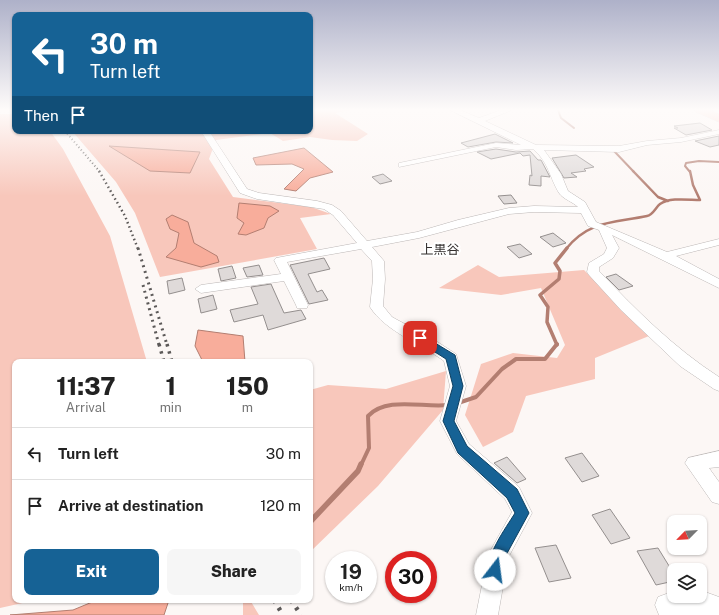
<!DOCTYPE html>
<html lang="en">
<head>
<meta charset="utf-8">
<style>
  body { margin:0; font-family:"Public Sans","Noto Sans JP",sans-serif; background:#f6f6f6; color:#222; height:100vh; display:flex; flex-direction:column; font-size:15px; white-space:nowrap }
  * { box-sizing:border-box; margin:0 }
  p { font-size:13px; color:#767676 }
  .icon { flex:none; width:22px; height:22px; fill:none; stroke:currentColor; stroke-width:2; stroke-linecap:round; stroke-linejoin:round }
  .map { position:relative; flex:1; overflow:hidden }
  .drawer { position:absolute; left:12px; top:359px; width:301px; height:244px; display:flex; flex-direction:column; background:#fff; border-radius:8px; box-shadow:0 1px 3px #0004 }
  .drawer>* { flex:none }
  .hud { position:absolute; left:12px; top:12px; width:301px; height:122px; border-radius:8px; box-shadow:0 1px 3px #0004; background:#166295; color:#fff; overflow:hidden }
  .needle { width:26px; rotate:246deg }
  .controls { position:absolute; left:667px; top:515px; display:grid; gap:8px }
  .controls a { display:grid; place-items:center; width:40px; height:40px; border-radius:8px; background:#fff; box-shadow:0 1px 3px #0004; font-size:20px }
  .speed { position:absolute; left:325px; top:551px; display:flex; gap:8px; font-size:20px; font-weight:700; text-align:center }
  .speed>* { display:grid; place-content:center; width:52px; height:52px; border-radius:50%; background:#fff; box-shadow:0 1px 3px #0004; line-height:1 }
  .speed small { font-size:10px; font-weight:400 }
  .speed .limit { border:6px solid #d22; background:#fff; color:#111 }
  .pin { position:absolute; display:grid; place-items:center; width:34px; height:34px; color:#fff; margin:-17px; border-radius:8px; box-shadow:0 2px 6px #0006 }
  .me { position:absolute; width:44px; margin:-22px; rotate:15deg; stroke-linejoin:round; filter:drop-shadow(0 0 3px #0008) }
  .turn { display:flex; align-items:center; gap:14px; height:84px; padding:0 12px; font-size:18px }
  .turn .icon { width:52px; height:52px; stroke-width:2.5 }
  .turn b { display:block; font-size:28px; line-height:34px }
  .then { display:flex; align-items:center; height:38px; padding:0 12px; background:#0003; gap:8px; font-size:15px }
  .eta { display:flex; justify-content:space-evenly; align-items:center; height:68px; text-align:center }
  .eta b { font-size:24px; font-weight:800; line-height:28px }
  .action { display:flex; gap:8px; margin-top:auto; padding:8px 12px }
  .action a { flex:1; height:46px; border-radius:8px; background:#166295; color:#fff; font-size:16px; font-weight:800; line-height:46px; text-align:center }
  .action a+a { background:#f6f6f6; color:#222 }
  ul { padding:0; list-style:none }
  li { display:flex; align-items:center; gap:12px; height:52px; padding:0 12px; border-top:1px solid #e0e0e0 }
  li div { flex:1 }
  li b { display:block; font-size:15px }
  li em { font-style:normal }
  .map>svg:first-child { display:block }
  .green { fill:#f8c7bb }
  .water { fill:#f8ad9b; stroke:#b37e71 }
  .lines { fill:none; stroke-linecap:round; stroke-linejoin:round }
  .stream-far4 { stroke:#b37e71; stroke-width:2 }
  .stream-far3 { stroke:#b37e71; stroke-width:2.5 }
  .stream-far2 { stroke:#b37e71; stroke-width:3.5 }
  .stream-far1 { stroke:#b37e71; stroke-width:4 }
  .stream { stroke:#b37e71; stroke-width:5.5 }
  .building { fill:#dfdad9; stroke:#948f8e }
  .street-casing { stroke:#bcb7b6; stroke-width:1 }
  .primary-casing { stroke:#d4d4d4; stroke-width:1 }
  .street { fill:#fff; fill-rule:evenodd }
  .primary { fill:#fbcabe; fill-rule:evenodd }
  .rail-far4 { stroke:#5c5958; stroke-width:2; stroke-dasharray:1 2.5; stroke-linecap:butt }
  .rail-far3 { stroke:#5c5958; stroke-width:2.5; stroke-dasharray:1.5 3; stroke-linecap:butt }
  .rail-far2 { stroke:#5c5958; stroke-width:3; stroke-dasharray:2 4; stroke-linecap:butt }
  .rail-far1 { stroke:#5c5958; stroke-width:3.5; stroke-dasharray:2.5 5; stroke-linecap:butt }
  .rail { stroke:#5c5958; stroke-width:4.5; stroke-dasharray:3 6; stroke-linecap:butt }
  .route { fill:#166295; stroke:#0e4061 }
  .labels { text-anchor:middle; stroke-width:4; stroke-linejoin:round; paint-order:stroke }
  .quarter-label { font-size:13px; fill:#322e2d; stroke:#fff }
</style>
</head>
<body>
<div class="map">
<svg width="719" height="615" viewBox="0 0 719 615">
  <rect width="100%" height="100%" fill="#fcf7f5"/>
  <path class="green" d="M310,110H350L335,113L368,134L357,141L332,140L310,137L283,141L270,133L216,140L209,159L233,197L311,207L331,214L300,218L317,249L160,277L135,213L116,182L72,131H310Z
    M0,114H15V131H50L63,149L110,236L147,362H15V600H36L0,608Z
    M478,265L499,277L584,270L649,336L595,358V379L526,396L513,432L483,447L465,415L481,364L513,353L557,358L565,345L541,288L501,295L439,288Z
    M446,371L443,410L378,486L310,552V390L328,385L386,389Z
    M243,600H250L259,615H243Z"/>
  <path class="water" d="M109,146L200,152L190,173L150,171Z
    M304,148L333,172L310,178L296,191L284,189L304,169L292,164L256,165L253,158Z
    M239,203L270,206L279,211L268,218L264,228L246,235L238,234L244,223L237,218Z
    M172,215L188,222L194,243L217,256L219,262L201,267L166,257L176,248L179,233L170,229L166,219Z
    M198,330L243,336L245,362H203L195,346Z
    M97,600H169L164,615H10L73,610Z"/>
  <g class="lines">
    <path class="stream-far4" d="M558,110L561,118L574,128
      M614,151L634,172
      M690,172L685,166L686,163L699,161L719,162"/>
    <path class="stream-far3" d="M633,171L658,197L668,201
      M566,249C589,220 614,223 647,216C653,215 656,207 660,204C670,197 689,200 700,200L693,185L690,171"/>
    <path class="stream-far2" d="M557,345L547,322L548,307L540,295L559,279L560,271L555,263L567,248"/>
    <path class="stream-far1" d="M458,403L476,397L502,369L516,359H545L557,344
      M361,465L369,448L368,416C387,396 423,408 448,405"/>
    <path class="stream" d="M310,522L358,471L361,464"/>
  </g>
  <path class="building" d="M700,123L712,130L686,135L674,128H678L674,126Z
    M495,134L513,143L496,142L468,147L461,143Z
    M719,136V145L710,147L695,141Z
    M496,149L516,152L530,151L538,160H541L550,177L541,176V186L529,185L530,175L532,176L530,155L523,156L520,153L491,159L477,152Z
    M576,155L594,167L584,169L586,171L571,173L577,177L564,178L552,158Z
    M383,174L392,181L380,184L372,177Z
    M511,195L517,203L504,204L498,196Z
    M553,233L566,243L553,247L540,237Z
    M520,244L532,254L519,258L507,247Z
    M324,258L330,269L308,274L317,292L322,290L328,300L309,304L290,265Z
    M259,265L263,275L247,277L243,268Z
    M232,266L236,278L221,281L218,269Z
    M616,274L633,286L619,290L606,277Z
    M182,278L185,290L169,294L167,281Z
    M271,284L284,313L301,310L306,319L268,330L263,315L234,322L230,310L258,304L251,287Z
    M213,295L217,309L201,313L198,299Z
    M582,453L599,476L582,482L565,458Z
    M507,457L526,479L517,483L494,463Z
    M610,509L630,538L611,544L592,515Z
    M556,545L571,578L549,582L535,548Z
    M658,548L674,574V581L656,585L637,551Z"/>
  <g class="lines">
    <defs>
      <path id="street" d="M450,110H460L479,118L501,110H512L485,121L536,145L619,146L647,141L681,138L719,130V134L681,142L647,145L619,152L544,150L561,174L568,191L585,202L596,222L667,252L719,239V245L676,256L719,279V288L612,235L619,248L613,258L599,267V271C636,310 674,348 719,377V391L714,389L680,366L621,310L589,275L587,272L589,263L604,254L607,248L599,230L588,226L581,213L534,212L509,214L419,238L372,247L384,261L385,279L383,306L392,317L436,341L456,354L466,386L456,421L469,444L519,487L532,513L508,558L498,615H476L488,555L512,512L505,499L457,454L440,421L450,386L444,361C421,344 385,331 370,307L373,279L372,261L361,249L287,262L308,305L307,308H297L296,305L284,281L201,293L195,289L201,285L281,274L274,260L276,258L357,243L333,215L324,209L257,199L240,193L201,131H209L247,189L259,193L317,201L332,205L341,211L367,241L417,232L458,220L509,208L534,206L578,207C573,202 563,199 559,193C550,179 549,162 533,149L516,150L496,147L399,167V163L496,143L521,145Z
        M719,451V467L709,468L719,482V504L712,502L685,463L688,458Z
        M700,593H708L719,597V615H659L655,605L658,597L666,594H674V596H700Z"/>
      <path id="primary" d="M694,110H710L719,114V122L696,112Z"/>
    </defs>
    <use href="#street" class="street-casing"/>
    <use href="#primary" class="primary-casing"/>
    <use href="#street" class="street"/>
    <use href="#primary" class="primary"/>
    <path class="rail-far4" d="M65,131L100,172"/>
    <path class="rail-far3" d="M99,171L125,216L138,249"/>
    <path class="rail-far2" d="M138,248L167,345
      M143,285L159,345"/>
    <path class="rail-far1" d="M159,344L164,362
      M167,344L172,362"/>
    <path class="rail" d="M274,600L283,615
      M291,600L301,615"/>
  </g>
  <linearGradient id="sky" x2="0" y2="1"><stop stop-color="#aeb1c9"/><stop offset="0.56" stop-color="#fefbfa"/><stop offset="1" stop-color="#fefbfa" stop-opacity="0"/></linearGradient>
  <rect width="719" height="196" fill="url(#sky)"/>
  <path class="route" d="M420,334L455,355L463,386L454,421L467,446L517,489L529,513L505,557L501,575L495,577L490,575C483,558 506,528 515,513L507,498L458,453L443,421L453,386L446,359L416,340L415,338L416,335Z"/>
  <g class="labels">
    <g class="quarter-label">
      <text x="440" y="254">上黒谷</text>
    </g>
  </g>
</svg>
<div class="controls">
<a><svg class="needle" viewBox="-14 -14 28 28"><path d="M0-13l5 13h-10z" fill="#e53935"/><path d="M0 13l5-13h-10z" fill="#767676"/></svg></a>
<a><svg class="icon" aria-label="layers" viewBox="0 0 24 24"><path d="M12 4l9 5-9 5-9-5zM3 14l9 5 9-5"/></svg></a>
</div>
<div class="speed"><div>19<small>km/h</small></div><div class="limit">30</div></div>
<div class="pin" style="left:420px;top:338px;background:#d93025"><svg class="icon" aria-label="arrive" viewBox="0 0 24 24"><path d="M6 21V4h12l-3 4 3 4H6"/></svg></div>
<svg class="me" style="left:495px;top:570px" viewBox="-20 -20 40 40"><circle r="19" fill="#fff"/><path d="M0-13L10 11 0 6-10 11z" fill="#166295"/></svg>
<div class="hud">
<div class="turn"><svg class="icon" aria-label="left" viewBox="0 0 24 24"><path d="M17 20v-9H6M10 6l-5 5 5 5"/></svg><div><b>30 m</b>Turn left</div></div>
<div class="then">Then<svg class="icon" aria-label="arrive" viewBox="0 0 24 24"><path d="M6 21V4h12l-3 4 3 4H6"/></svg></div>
</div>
<section class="drawer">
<div class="eta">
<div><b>11:37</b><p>Arrival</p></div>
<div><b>1</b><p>min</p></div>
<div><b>150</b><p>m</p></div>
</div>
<ul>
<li><svg class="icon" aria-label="left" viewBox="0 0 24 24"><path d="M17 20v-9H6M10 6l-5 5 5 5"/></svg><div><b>Turn left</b></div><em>30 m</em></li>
<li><svg class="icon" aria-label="arrive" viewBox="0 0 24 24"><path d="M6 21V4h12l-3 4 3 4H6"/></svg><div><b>Arrive at destination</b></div><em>120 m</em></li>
</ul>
<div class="action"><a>Exit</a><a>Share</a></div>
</section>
</div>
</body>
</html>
